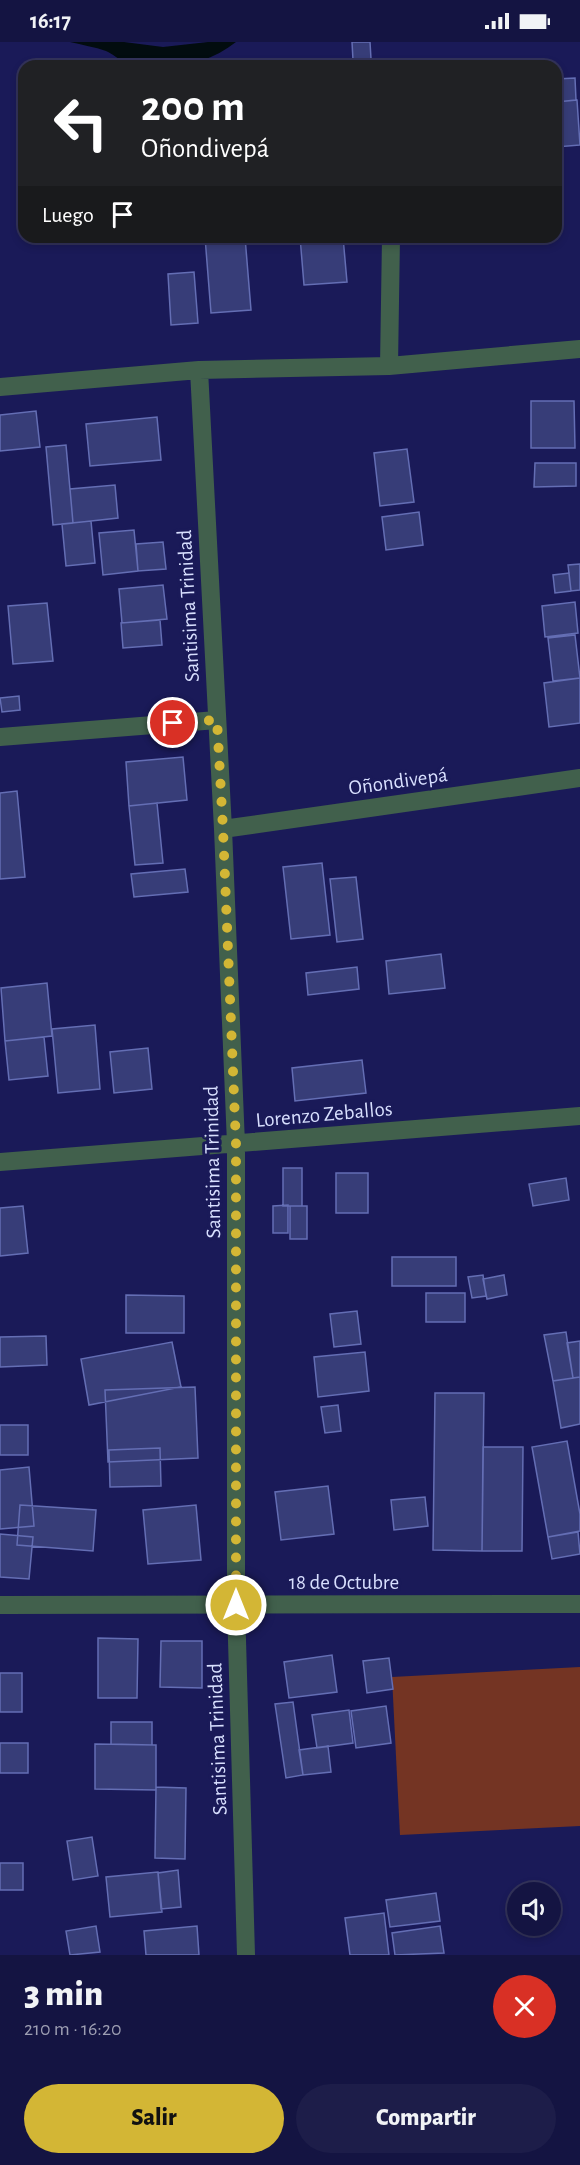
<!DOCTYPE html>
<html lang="es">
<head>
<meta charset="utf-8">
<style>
  body { margin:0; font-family:"Alegreya Sans",sans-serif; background:#1d1d49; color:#f1f3f6; height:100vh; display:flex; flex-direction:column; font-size:22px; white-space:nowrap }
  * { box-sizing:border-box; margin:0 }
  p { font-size:20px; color:#9d9eb2 }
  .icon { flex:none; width:33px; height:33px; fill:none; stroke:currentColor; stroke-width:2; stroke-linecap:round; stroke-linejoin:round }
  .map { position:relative; height:1913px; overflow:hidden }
  .sheet { display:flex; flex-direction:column; background:#141442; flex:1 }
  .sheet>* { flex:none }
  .top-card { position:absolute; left:18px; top:18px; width:544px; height:183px; border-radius:18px; box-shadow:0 3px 9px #0003,0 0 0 2px #33335b; background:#202124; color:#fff; overflow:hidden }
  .buttons { position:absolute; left:507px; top:1840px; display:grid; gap:12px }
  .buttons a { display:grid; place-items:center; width:54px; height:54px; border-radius:50%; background:#141442; box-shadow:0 3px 9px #0003,0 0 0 2px #33335b; font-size:30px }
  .pin { position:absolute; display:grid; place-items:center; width:51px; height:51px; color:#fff; margin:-26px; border:3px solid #fff; border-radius:50%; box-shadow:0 2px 6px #0007 }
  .me { position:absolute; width:66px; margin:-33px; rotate:0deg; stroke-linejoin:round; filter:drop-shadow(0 0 4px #0008) }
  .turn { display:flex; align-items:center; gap:21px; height:126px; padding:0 24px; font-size:27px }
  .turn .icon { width:78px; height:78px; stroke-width:2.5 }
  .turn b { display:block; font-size:42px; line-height:51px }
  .then { display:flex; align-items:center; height:57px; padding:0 24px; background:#0003; gap:12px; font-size:22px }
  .round { display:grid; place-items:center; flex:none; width:63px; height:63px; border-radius:32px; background:#1d1d49 }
  .headline { display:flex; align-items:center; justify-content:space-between; height:102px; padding:0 24px }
  h1 { font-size:36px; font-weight:800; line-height:45px }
  .primary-button { display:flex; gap:12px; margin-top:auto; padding:12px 24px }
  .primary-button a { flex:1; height:69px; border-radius:36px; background:#d3b635; color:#111; font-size:24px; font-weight:800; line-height:69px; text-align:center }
  .primary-button a+a { background:#1d1d49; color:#f1f3f6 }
  .status { display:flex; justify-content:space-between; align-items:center; height:42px; padding:0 30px; background:#141442; direction:ltr }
  .status svg { height:16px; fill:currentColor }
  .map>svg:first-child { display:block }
  .green { fill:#743423 }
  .water { fill:#020c0f }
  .building { fill:#373d78; stroke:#646eb4; stroke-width:1.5 }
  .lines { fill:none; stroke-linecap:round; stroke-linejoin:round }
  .street { stroke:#41604c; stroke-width:18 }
  .route { stroke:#d3b635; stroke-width:10; stroke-dasharray:0 18 }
  .labels { text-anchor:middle; stroke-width:6; stroke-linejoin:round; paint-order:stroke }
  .street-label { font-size:21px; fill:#d8dffe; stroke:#1a1a58 }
</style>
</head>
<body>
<div class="status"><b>16:17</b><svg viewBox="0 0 49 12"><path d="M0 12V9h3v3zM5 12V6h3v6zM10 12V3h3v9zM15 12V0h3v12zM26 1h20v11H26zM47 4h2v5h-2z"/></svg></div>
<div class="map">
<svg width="580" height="1913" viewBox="0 0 580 1913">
  <rect width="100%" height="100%" fill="#1a1a58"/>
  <path class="green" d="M580,1625V1784L400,1793L392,1635Z"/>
  <path class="water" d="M70,0H124L163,5L208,0H236C206,24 163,31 126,20C119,18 113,12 106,9C95,5 82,3 70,0Z"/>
  <path class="building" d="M352,0H370L371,17L353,18Z
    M575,36L576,58L556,60V37Z
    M577,58L580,103L556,105V60Z
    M205,195H245L251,268L211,271Z
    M300,195H343L347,240L304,243Z
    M194,230L198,281L171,283L168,232Z
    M531,359H574L575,406H531Z
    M36,369L40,405L0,409V373Z
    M157,375L161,418L90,424L86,382Z
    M66,403L73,481L53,483L46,405Z
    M407,407L414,460L380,464L374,411Z
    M535,421H576V444L534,445Z
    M115,443L118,476L73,481L70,447Z
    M419,470L423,503L386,508L382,475Z
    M91,479L95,521L66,524L62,482Z
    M134,488L138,529L103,533L99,491Z
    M163,500L166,527L138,529L136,502Z
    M580,522V548L571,549L568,523Z
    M569,531L571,549L555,551L553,533Z
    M163,543L167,577L122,581L119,547Z
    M575,560L578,591L545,595L542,564Z
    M47,561L53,619L13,622L8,564Z
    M160,578L162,603L123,606L121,581Z
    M575,593L580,636L553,639L548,596Z
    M580,636V681L549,685L544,641Z
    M19,654L20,668L2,670L0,656Z
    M183,715L187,758L129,764L126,720Z
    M17,749L25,835L0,837V751Z
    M157,761L163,821L135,823L129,764Z
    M322,821L330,893L291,897L283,825Z
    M185,827L188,850L134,855L131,832Z
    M356,835L363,897L337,900L330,837Z
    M441,912L445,946L389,952L386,919Z
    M357,925L359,947L308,953L306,931Z
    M47,941L52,994L5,999L1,946Z
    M95,983L100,1047L58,1051L52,987Z
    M44,995L48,1034L9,1038L5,999Z
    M148,1006L152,1047L114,1051L110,1010Z
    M362,1018L366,1051L295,1059L292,1026Z
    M283,1126H302V1164H283Z
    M336,1131H368V1171H336Z
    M566,1136L569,1158L533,1164L529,1142Z
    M288,1163V1191H273V1164Z
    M23,1164L28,1211L0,1214V1166Z
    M290,1164H307V1197H290Z
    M392,1215H456V1244H392Z
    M483,1233L486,1254L472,1256L468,1235Z
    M504,1233L507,1253L487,1257L483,1237Z
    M426,1251H465V1280H426Z
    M126,1253L184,1254V1291H126Z
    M357,1269L361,1302L334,1305L330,1272Z
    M566,1290L573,1336L553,1339L544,1293Z
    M46,1294L47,1323L0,1325V1295Z
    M580,1299V1335L573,1336L567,1301Z
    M172,1300L181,1345L89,1363L81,1317Z
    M365,1310L369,1349L318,1355L314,1315Z
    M580,1335V1382L561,1386L553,1339Z
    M195,1345L198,1416L108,1420L105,1348Z
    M435,1351H484L482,1509L433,1508Z
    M338,1363L341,1389L325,1391L321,1365Z
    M0,1383H28V1413H0Z
    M567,1399L580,1472V1489L548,1495L532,1405Z
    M483,1405H523L522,1509H482Z
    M160,1406L161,1444L110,1445L109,1408Z
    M29,1425L34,1484L0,1487V1428Z
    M328,1444L334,1492L281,1498L275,1450Z
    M425,1455L428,1484L394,1488L391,1458Z
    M20,1463L96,1468L93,1509L17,1503Z
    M196,1463L201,1518L148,1522L143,1468Z
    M578,1490L580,1512L552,1517L548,1495Z
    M0,1492L33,1495L29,1537L0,1535Z
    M98,1596L138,1597L137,1656H98Z
    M161,1599H202V1646L160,1645Z
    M332,1613L337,1650L289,1656L284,1620Z
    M389,1616L393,1647L367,1651L363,1619Z
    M0,1631H22V1670H0Z
    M293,1660L303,1733L286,1736L275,1662Z
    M386,1664L391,1701L356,1706L351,1669Z
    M349,1668L353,1701L317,1706L312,1673Z
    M111,1680H152V1703L111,1702Z
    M0,1701H28V1731H0Z
    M95,1702L156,1703V1748L95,1747Z
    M328,1704L331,1730L303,1733L299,1708Z
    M156,1745L186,1746L185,1817L155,1816Z
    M92,1795L98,1834L73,1838L67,1799Z
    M0,1821H23V1848H0Z
    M178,1828L181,1865L161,1867L158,1831Z
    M158,1830L162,1870L110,1875L106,1835Z
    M436,1851L440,1879L390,1885L386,1858Z
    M384,1871L389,1913H350L345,1876Z
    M96,1884L100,1910L70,1913L66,1889Z
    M197,1884L199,1913H146L144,1889Z
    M440,1884L444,1911L395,1913L392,1891Z"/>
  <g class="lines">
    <path class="street" d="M389,324L391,195
      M199,328L223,787L236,1102V1563L246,1913
      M0,345L199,328L389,324L580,307
      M0,695L217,678
      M223,787L580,736
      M0,1120L580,1074
      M0,1563L580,1562"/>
  </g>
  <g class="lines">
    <path class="route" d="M173,681L217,678L223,787L236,1102V1563"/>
  </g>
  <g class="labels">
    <g class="street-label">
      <text transform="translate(188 564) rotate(-93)" y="7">Santisima Trinidad</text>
      <text transform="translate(398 739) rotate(-8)" y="7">Oñondivepá</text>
      <text transform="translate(324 1072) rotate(-5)" y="7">Lorenzo Zeballos</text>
      <text transform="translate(212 1120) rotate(-91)" y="7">Santisima Trinidad</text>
      <text x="344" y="1547">18 de Octubre</text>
      <text transform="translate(217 1697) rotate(-92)" y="7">Santisima Trinidad</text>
    </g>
  </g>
</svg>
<div class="buttons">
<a><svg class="icon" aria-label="sound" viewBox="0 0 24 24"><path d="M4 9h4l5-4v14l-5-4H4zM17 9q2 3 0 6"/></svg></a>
</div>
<div class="pin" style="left:173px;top:681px;background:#d93025"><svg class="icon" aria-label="arrive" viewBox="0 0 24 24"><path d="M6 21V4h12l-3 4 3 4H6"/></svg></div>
<svg class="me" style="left:236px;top:1563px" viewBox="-20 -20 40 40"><circle r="17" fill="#d3b635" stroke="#fff" stroke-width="3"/><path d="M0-11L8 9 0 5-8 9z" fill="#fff"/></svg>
<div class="top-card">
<div class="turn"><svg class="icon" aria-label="left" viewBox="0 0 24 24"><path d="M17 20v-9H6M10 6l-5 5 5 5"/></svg><div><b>200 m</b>Oñondivepá</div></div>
<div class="then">Luego<svg class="icon" aria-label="arrive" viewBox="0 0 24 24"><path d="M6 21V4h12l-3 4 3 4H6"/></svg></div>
</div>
</div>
<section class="sheet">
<div class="headline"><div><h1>3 min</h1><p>210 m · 16:20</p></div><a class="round" style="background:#d93025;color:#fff"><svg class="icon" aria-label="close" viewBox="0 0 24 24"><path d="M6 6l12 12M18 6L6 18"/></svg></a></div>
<div class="primary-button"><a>Salir</a><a>Compartir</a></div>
</section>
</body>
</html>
